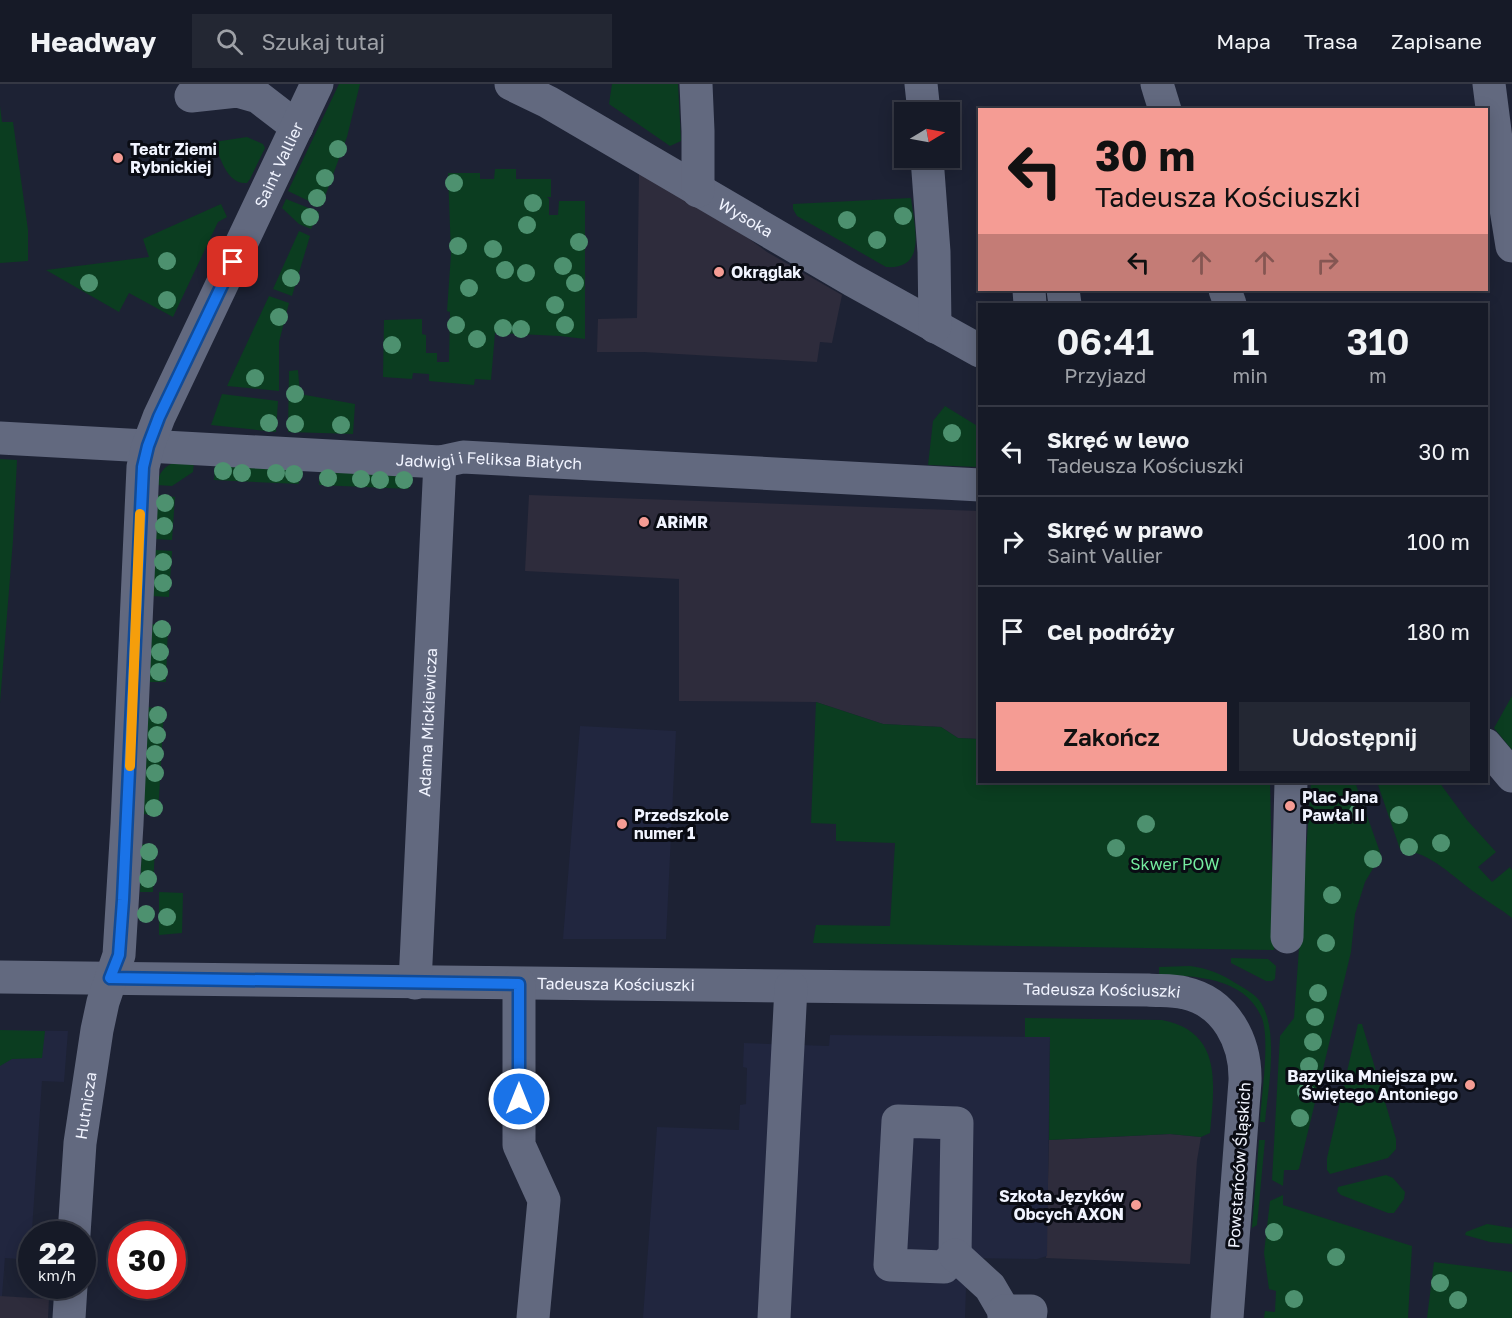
<!DOCTYPE html>
<html lang="pl">
<head>
<meta charset="utf-8">
<style>
  body { margin:0; font-family:"Golos Text",sans-serif; background:#232733; color:#f1f3f6; height:100vh; display:flex; flex-direction:column; font-size:22px; white-space:nowrap }
  * { box-sizing:border-box; margin:0 }
  p { font-size:20px; color:#9ea1a7 }
  .icon { flex:none; width:33px; height:33px; fill:none; stroke:currentColor; stroke-width:2; stroke-linecap:round; stroke-linejoin:round }
  .map { position:relative; flex:1; overflow:hidden }
  .details { position:absolute; left:978px; top:219px; width:510px; height:480px; display:flex; flex-direction:column; background:#161a27; border-radius:0px; box-shadow:0 3px 15px #0003,0 0 0 2px #353844 }
  .details>* { flex:none }
  .hud { position:absolute; left:978px; top:24px; width:510px; height:183px; border-radius:0px; box-shadow:0 3px 15px #0003,0 0 0 2px #353844; background:#f59c94; color:#111; overflow:hidden }
  .needle { width:39px; rotate:80deg }
  .buttons { position:absolute; left:894px; top:18px; display:grid; gap:12px }
  .buttons a { display:grid; place-items:center; width:66px; height:66px; border-radius:0px; background:#161a27; box-shadow:0 3px 15px #0003,0 0 0 2px #353844; font-size:30px }
  .speed { position:absolute; left:18px; top:1137px; display:flex; gap:12px; font-size:30px; font-weight:700; text-align:center }
  .speed>* { display:grid; place-content:center; width:78px; height:78px; border-radius:50%; background:#161a27; box-shadow:0 3px 15px #0003,0 0 0 2px #353844; line-height:1 }
  .speed small { font-size:15px; font-weight:400 }
  .speed .limit { border:9px solid #d22; background:#fff; color:#111 }
  .pin { position:absolute; display:grid; place-items:center; width:51px; height:51px; color:#fff; margin:-26px; border-radius:12px; box-shadow:0 3px 9px #0006 }
  .me { position:absolute; width:66px; margin:-33px; rotate:0deg; stroke-linejoin:round; filter:drop-shadow(0 0 4px #0008) }
  .turn { display:flex; align-items:center; gap:21px; height:126px; padding:0 18px; font-size:27px }
  .turn .icon { width:78px; height:78px; stroke-width:2.5 }
  .turn b { display:block; font-size:42px; line-height:51px }
  .lanes { display:flex; align-items:center; height:57px; padding:0 18px; background:#0003; justify-content:center; gap:30px; direction:ltr }
  .lanes .off { opacity:.35 }
  .eta { display:flex; justify-content:space-evenly; align-items:center; height:102px; text-align:center }
  .eta b { font-size:36px; font-weight:600; line-height:42px }
  .action { display:flex; gap:12px; margin-top:auto; padding:12px 18px }
  .action a { flex:1; height:69px; border-radius:0px; background:#f59c94; color:#111; font-size:24px; font-weight:600; line-height:69px; text-align:center }
  .action a+a { background:#232733; color:#f1f3f6 }
  ul { padding:0; list-style:none }
  li { display:flex; align-items:center; gap:18px; height:90px; padding:0 18px; border-top:2px solid #353844 }
  li div { flex:1 }
  li b { display:block; font-size:22px }
  li em { font-style:normal }
  header { display:flex; align-items:center; gap:36px; box-sizing:border-box; height:84px; padding:0 30px; background:#161a27; border-bottom:2px solid #353844 }
  header strong { font-size:28px }
  nav { display:flex; gap:33px; margin-inline-start:auto; font-size:21px }
  .search { width:420px; height:54px; background:#232733; display:flex; align-items:center; gap:15px; box-sizing:border-box; padding:0 21px; border-radius:0px; color:#9ea1a7; font-size:22px }
  .map>svg:first-child { display:block }
  .commercial { fill:#2e2c3c }
  .built { fill:#21263f }
  .green { fill:#0b3d20 }
  .lines { fill:none; stroke-linecap:round; stroke-linejoin:round }
  .minor { stroke:#62697f; stroke-width:33 }
  .tree { fill:#4d916f }
  .route-casing { stroke:#114b97; stroke-width:15 }
  .route { stroke:#1a73e8; stroke-width:10 }
  .slow { stroke:#f59e0b; stroke-width:10 }
  .poi-dot { fill:#f59c94; stroke:#0a0c14; stroke-width:2 }
  .labels { text-anchor:middle; stroke-width:6; stroke-linejoin:round; paint-order:stroke }
  .poi-label { font-size:16px; font-weight:bold; fill:#f1f4ff; stroke:#0a0c14; text-anchor:start }
  .street-label { font-size:16px; fill:#f1f4ff; stroke:#0a0c14 }
  .park-label { font-size:16px; fill:#74ec9f; stroke:#0a0c14 }
</style>
</head>
<body>
<header>
<strong>Headway</strong>
<div class="search"><svg class="icon" aria-label="search" viewBox="0 0 24 24"><circle cx="10" cy="10" r="6"/><path d="M15 15l6 6"/></svg>Szukaj tutaj</div>
<nav><a>Mapa</a><a>Trasa</a><a>Zapisane</a></nav>
</header>
<div class="map">
<svg width="1512" height="1234" viewBox="0 0 1512 1234">
  <rect width="100%" height="100%" fill="#1d2234"/>
  <path class="commercial" d="M639,89L744,151L767,168L842,211L832,259L820,258L817,278L644,268H597L598,235L637,234Z
    M529,411L979,427V655L958,654L941,643L883,640L816,618L679,617V495L525,487Z
    M1170,1050L1201,1053L1197,1076L1190,1180L1046,1174L1049,1056Z
    M0,1212L49,1215L48,1234H0Z"/>
  <path class="built" d="M580,642L676,647L666,855H563Z
    M0,946L68,947L64,998L42,997L30,1176L5,1174L2,1212H0Z
    M830,951L1050,953L1047,1172L1037,1175L967,1174L965,1234H643L657,1043L739,1046L740,1021L746,1020L747,984L743,983L744,959L829,962Z"/>
  <path class="green" d="M339,0H360L347,53L321,123L288,107Z
    M612,0H678L681,57L670,62L609,20Z
    M0,22L2,38H13L28,146V177L0,179Z
    M247,53L263,60L265,64L250,95L247,99C227,101 220,73 214,58Z
    M495,85H516V95H551V113H547L549,115V131H558L559,117H585V255L560,252L495,249L491,296L475,295L474,301L429,297V290L413,289L412,295L383,293L384,236L422,235V250L426,251V269H437V278H449L450,228L447,227L451,170L448,89H480V95H494Z
    M911,114C914,142 928,186 886,183L797,132L793,125V120Z
    M286,115L319,128L311,145L299,140L282,124Z
    M221,120L227,133L218,138L173,233L129,209L119,228L46,186L149,173L143,155Z
    M299,147L310,152L292,212L273,205Z
    M269,212L289,219L279,258V307L227,302Z
    M298,286L300,310L355,320L353,350L288,348L289,287Z
    M222,310L278,317L276,348L211,341Z
    M945,322L979,343V383L928,381L933,337Z
    M0,375L17,376L13,456L0,619Z
    M175,378H194L193,388L172,402L157,401C159,389 163,383 175,378Z
    M215,380L300,384L299,400L214,396Z
    M320,386L410,390L409,405L319,401Z
    M157,411L175,413L172,456L154,455Z
    M155,466L172,467L169,513L152,512Z
    M150,540L168,541L166,598H148Z
    M1512,612V666L1494,644Z
    M816,618L883,640L941,643L958,654L979,655L980,698H1270L1274,866L813,859L816,841L890,842L895,759L836,757V740L811,739Z
    M147,623L164,625L158,731L141,730Z
    M1311,698H1355L1381,771L1365,798L1355,830L1351,868L1299,1085L1297,1086H1284L1283,1102L1272,1096L1280,952L1294,934Z
    M1377,698H1439L1467,736L1496,768L1478,783L1492,798L1510,783L1512,786V834C1501,825 1488,818 1477,810C1451,792 1434,770 1400,765Z
    M142,760L155,761L153,808H140Z
    M159,808L183,809L182,849L159,851Z
    M1231,874L1268,875L1276,882L1275,895L1272,897H1266L1231,879Z
    M1190,882C1207,884 1222,890 1237,900C1244,904 1253,909 1259,916C1280,944 1268,1005 1265,1038H1260C1261,1014 1271,952 1261,932C1243,893 1196,892 1159,891V883Z
    M1025,934L1162,936C1224,948 1214,1002 1210,1049L1201,1053L1170,1050L1049,1056L1050,953H1025Z
    M1358,940H1362L1396,1055V1065L1388,1074L1330,1090L1327,1086V1074Z
    M0,946L45,947L42,974L12,975L0,982Z
    M1259,1056H1265L1257,1141L1252,1144Z
    M1386,1091L1393,1094L1405,1108L1404,1115L1394,1129H1388L1341,1111L1337,1107L1338,1103Z
    M1283,1111V1121L1412,1162L1408,1234H1264L1265,1227L1275,1228L1276,1207L1269,1205L1264,1169L1270,1117Z
    M1487,1140L1512,1144V1160L1490,1158L1465,1151L1466,1148Z
    M1434,1178L1512,1188V1234H1427Z"/>
  <g class="lines">
    <g class="minor">
      <path id="s1" d="M511,0L548,18L852,196L980,267"/>
      <path d="M696,0L698,47V107"/>
      <path d="M921,0L924,28"/>
      <path d="M1157,0L1165,26"/>
      <path d="M1489,0L1501,94L1512,162"/>
      <path d="M191,12L237,7L258,13L297,43"/>
      <path d="M927,74L934,168L935,243"/>
      <path d="M1029,206L1030,220"/>
      <path d="M1063,206L1065,220"/>
      <path d="M1225,206L1230,220"/>
      <path id="s2" d="M0,354L440,378L463,373L980,401"/>
      <path d="M1486,661L1512,692"/>
      <path d="M1287,853L1291,698"/>
      <path id="s3" d="M0,893L1148,906C1161,907 1173,906 1185,909C1226,918 1246,958 1245,997L1227,1234"/>
      <path id="s4" d="M415,899L440,378"/>
      <path d="M519,900V1061L544,1116L533,1234"/>
      <path d="M898,1037L957,1039L955,1171L944,1183L890,1181Z"/>
      <path id="s5" d="M74,1150L80,1059L97,946L103,918L119,871L127,740L143,383L148,362L159,333L317,0"/>
      <path d="M955,1171L990,1203L1004,1227"/>
      <path d="M69,1234L71,1202"/>
      <path d="M774,1234L791,903"/>
      <path d="M1004,1234V1227H1031L1030,1234"/>
    </g>
  </g>
  <g class="tree">
    <circle cx="338" cy="65" r="9"/>
    <circle cx="325" cy="94" r="9"/>
    <circle cx="454" cy="99" r="9"/>
    <circle cx="317" cy="114" r="9"/>
    <circle cx="533" cy="119" r="9"/>
    <circle cx="903" cy="132" r="9"/>
    <circle cx="310" cy="133" r="9"/>
    <circle cx="847" cy="136" r="9"/>
    <circle cx="527" cy="141" r="9"/>
    <circle cx="877" cy="156" r="9"/>
    <circle cx="579" cy="158" r="9"/>
    <circle cx="458" cy="162" r="9"/>
    <circle cx="493" cy="165" r="9"/>
    <circle cx="167" cy="177" r="9"/>
    <circle cx="563" cy="182" r="9"/>
    <circle cx="505" cy="186" r="9"/>
    <circle cx="526" cy="189" r="9"/>
    <circle cx="291" cy="194" r="9"/>
    <circle cx="89" cy="199" r="9"/>
    <circle cx="575" cy="199" r="9"/>
    <circle cx="469" cy="204" r="9"/>
    <circle cx="167" cy="216" r="9"/>
    <circle cx="555" cy="221" r="9"/>
    <circle cx="279" cy="233" r="9"/>
    <circle cx="456" cy="241" r="9"/>
    <circle cx="565" cy="241" r="9"/>
    <circle cx="503" cy="244" r="9"/>
    <circle cx="521" cy="245" r="9"/>
    <circle cx="477" cy="255" r="9"/>
    <circle cx="392" cy="261" r="9"/>
    <circle cx="255" cy="294" r="9"/>
    <circle cx="295" cy="310" r="9"/>
    <circle cx="269" cy="339" r="9"/>
    <circle cx="295" cy="340" r="9"/>
    <circle cx="341" cy="341" r="9"/>
    <circle cx="952" cy="349" r="9"/>
    <circle cx="223" cy="387" r="9"/>
    <circle cx="242" cy="389" r="9"/>
    <circle cx="276" cy="389" r="9"/>
    <circle cx="294" cy="390" r="9"/>
    <circle cx="328" cy="394" r="9"/>
    <circle cx="361" cy="395" r="9"/>
    <circle cx="380" cy="396" r="9"/>
    <circle cx="404" cy="396" r="9"/>
    <circle cx="165" cy="419" r="9"/>
    <circle cx="164" cy="442" r="9"/>
    <circle cx="163" cy="478" r="9"/>
    <circle cx="163" cy="499" r="9"/>
    <circle cx="162" cy="545" r="9"/>
    <circle cx="160" cy="568" r="9"/>
    <circle cx="159" cy="588" r="9"/>
    <circle cx="158" cy="631" r="9"/>
    <circle cx="157" cy="651" r="9"/>
    <circle cx="155" cy="670" r="9"/>
    <circle cx="155" cy="689" r="9"/>
    <circle cx="154" cy="724" r="9"/>
    <circle cx="1358" cy="728" r="9"/>
    <circle cx="1399" cy="731" r="9"/>
    <circle cx="1146" cy="740" r="9"/>
    <circle cx="1441" cy="759" r="9"/>
    <circle cx="1409" cy="763" r="9"/>
    <circle cx="1116" cy="764" r="9"/>
    <circle cx="149" cy="768" r="9"/>
    <circle cx="1373" cy="775" r="9"/>
    <circle cx="148" cy="795" r="9"/>
    <circle cx="1332" cy="811" r="9"/>
    <circle cx="146" cy="830" r="9"/>
    <circle cx="167" cy="833" r="9"/>
    <circle cx="1326" cy="859" r="9"/>
    <circle cx="1318" cy="909" r="9"/>
    <circle cx="1315" cy="933" r="9"/>
    <circle cx="1313" cy="958" r="9"/>
    <circle cx="1309" cy="982" r="9"/>
    <circle cx="1306" cy="1008" r="9"/>
    <circle cx="1300" cy="1034" r="9"/>
    <circle cx="1274" cy="1148" r="9"/>
    <circle cx="1336" cy="1173" r="9"/>
    <circle cx="1440" cy="1199" r="9"/>
    <circle cx="1294" cy="1215" r="9"/>
    <circle cx="1458" cy="1216" r="9"/>
  </g>
  <g class="lines">
    <defs>
      <path id="route" d="M233,178L159,333L148,362L143,383L123,816L119,871L110,894L519,900V1015"/>
    </defs>
    <use href="#route" class="route-casing"/>
    <use href="#route" class="route"/>
    <path class="slow" d="M130,682L140,430"/>
  </g>
  <g class="poi-dot">
    <circle cx="118" cy="74" r="6"/>
    <circle cx="719" cy="188" r="6"/>
    <circle cx="644" cy="438" r="6"/>
    <circle cx="1290" cy="722" r="6"/>
    <circle cx="622" cy="740" r="6"/>
    <circle cx="1470" cy="1001" r="6"/>
    <circle cx="1136" cy="1121" r="6"/>
  </g>
  <g class="labels">
    <g class="poi-label">
      <text x="130" y="71">Teatr Ziemi<tspan x="130" dy="18">Rybnickiej</tspan></text>
      <text x="731" y="194">Okrąglak</text>
      <text x="656" y="444">ARiMR</text>
      <text x="1302" y="719">Plac Jana<tspan x="1302" dy="18">Pawła II</tspan></text>
      <text x="634" y="737">Przedszkole<tspan x="634" dy="18">numer 1</tspan></text>
      <text x="1458" y="998" text-anchor="end">Bazylika Mniejsza pw.<tspan x="1458" dy="18">Świętego Antoniego</tspan></text>
      <text x="1124" y="1118" text-anchor="end">Szkoła Języków<tspan x="1124" dy="18">Obcych AXON</tspan></text>
    </g>
    <g class="street-label">
      <text dy="6" stroke="none"><textPath href="#s5" startOffset="1104">Saint Vallier</textPath></text>
      <text dy="6" stroke="none"><textPath href="#s1" startOffset="270">Wysoka</textPath></text>
      <text dy="6" stroke="none"><textPath href="#s2" startOffset="490">Jadwigi i Feliksa Białych</textPath></text>
      <text dy="6" stroke="none"><textPath href="#s4" startOffset="261">Adama Mickiewicza</textPath></text>
      <text dy="6" stroke="none"><textPath href="#s3" startOffset="616">Tadeusza Kościuszki</textPath></text>
      <text dy="6" stroke="none"><textPath href="#s3" startOffset="1102">Tadeusza Kościuszki</textPath></text>
      <text dy="6" stroke="none"><textPath href="#s5" startOffset="129">Hutnicza</textPath></text>
      <text transform="translate(1239 1081) rotate(-86)" y="6">Powstańców Śląskich</text>
    </g>
    <g class="park-label">
      <text x="1175" y="786">Skwer POW</text>
    </g>
  </g>
</svg>
<div class="buttons">
<a><svg class="needle" viewBox="-14 -14 28 28"><path d="M0-13l5 13h-10z" fill="#e53935"/><path d="M0 13l5-13h-10z" fill="#9ea1a7"/></svg></a>
</div>
<div class="speed"><div>22<small>km/h</small></div><div class="limit">30</div></div>
<div class="pin" style="left:233px;top:178px;background:#d93025"><svg class="icon" aria-label="arrive" viewBox="0 0 24 24"><path d="M6 21V4h12l-3 4 3 4H6"/></svg></div>
<svg class="me" style="left:519px;top:1015px" viewBox="-20 -20 40 40"><circle r="17" fill="#1a73e8" stroke="#fff" stroke-width="3"/><path d="M0-11L8 9 0 5-8 9z" fill="#fff"/></svg>
<div class="hud">
<div class="turn"><svg class="icon" aria-label="left" viewBox="0 0 24 24"><path d="M17 20v-9H6M10 6l-5 5 5 5"/></svg><div><b>30 m</b>Tadeusza Kościuszki</div></div>
<div class="lanes"><svg class="icon" aria-label="left" viewBox="0 0 24 24"><path d="M17 20v-9H6M10 6l-5 5 5 5"/></svg><svg class="icon off" aria-label="ahead" viewBox="0 0 24 24"><path d="M12 20V5M6 11l6-6 6 6"/></svg><svg class="icon off" aria-label="ahead" viewBox="0 0 24 24"><path d="M12 20V5M6 11l6-6 6 6"/></svg><svg class="icon off" aria-label="right" viewBox="0 0 24 24"><path d="M7 20v-9h11M14 6l5 5-5 5"/></svg></div>
</div>
<section class="details">
<div class="eta">
<div><b>06:41</b><p>Przyjazd</p></div>
<div><b>1</b><p>min</p></div>
<div><b>310</b><p>m</p></div>
</div>
<ul>
<li><svg class="icon" aria-label="left" viewBox="0 0 24 24"><path d="M17 20v-9H6M10 6l-5 5 5 5"/></svg><div><b>Skręć w lewo</b><p>Tadeusza Kościuszki</p></div><em>30 m</em></li>
<li><svg class="icon" aria-label="right" viewBox="0 0 24 24"><path d="M7 20v-9h11M14 6l5 5-5 5"/></svg><div><b>Skręć w prawo</b><p>Saint Vallier</p></div><em>100 m</em></li>
<li><svg class="icon" aria-label="arrive" viewBox="0 0 24 24"><path d="M6 21V4h12l-3 4 3 4H6"/></svg><div><b>Cel podróży</b></div><em>180 m</em></li>
</ul>
<div class="action"><a>Zakończ</a><a>Udostępnij</a></div>
</section>
</div>
</body>
</html>
